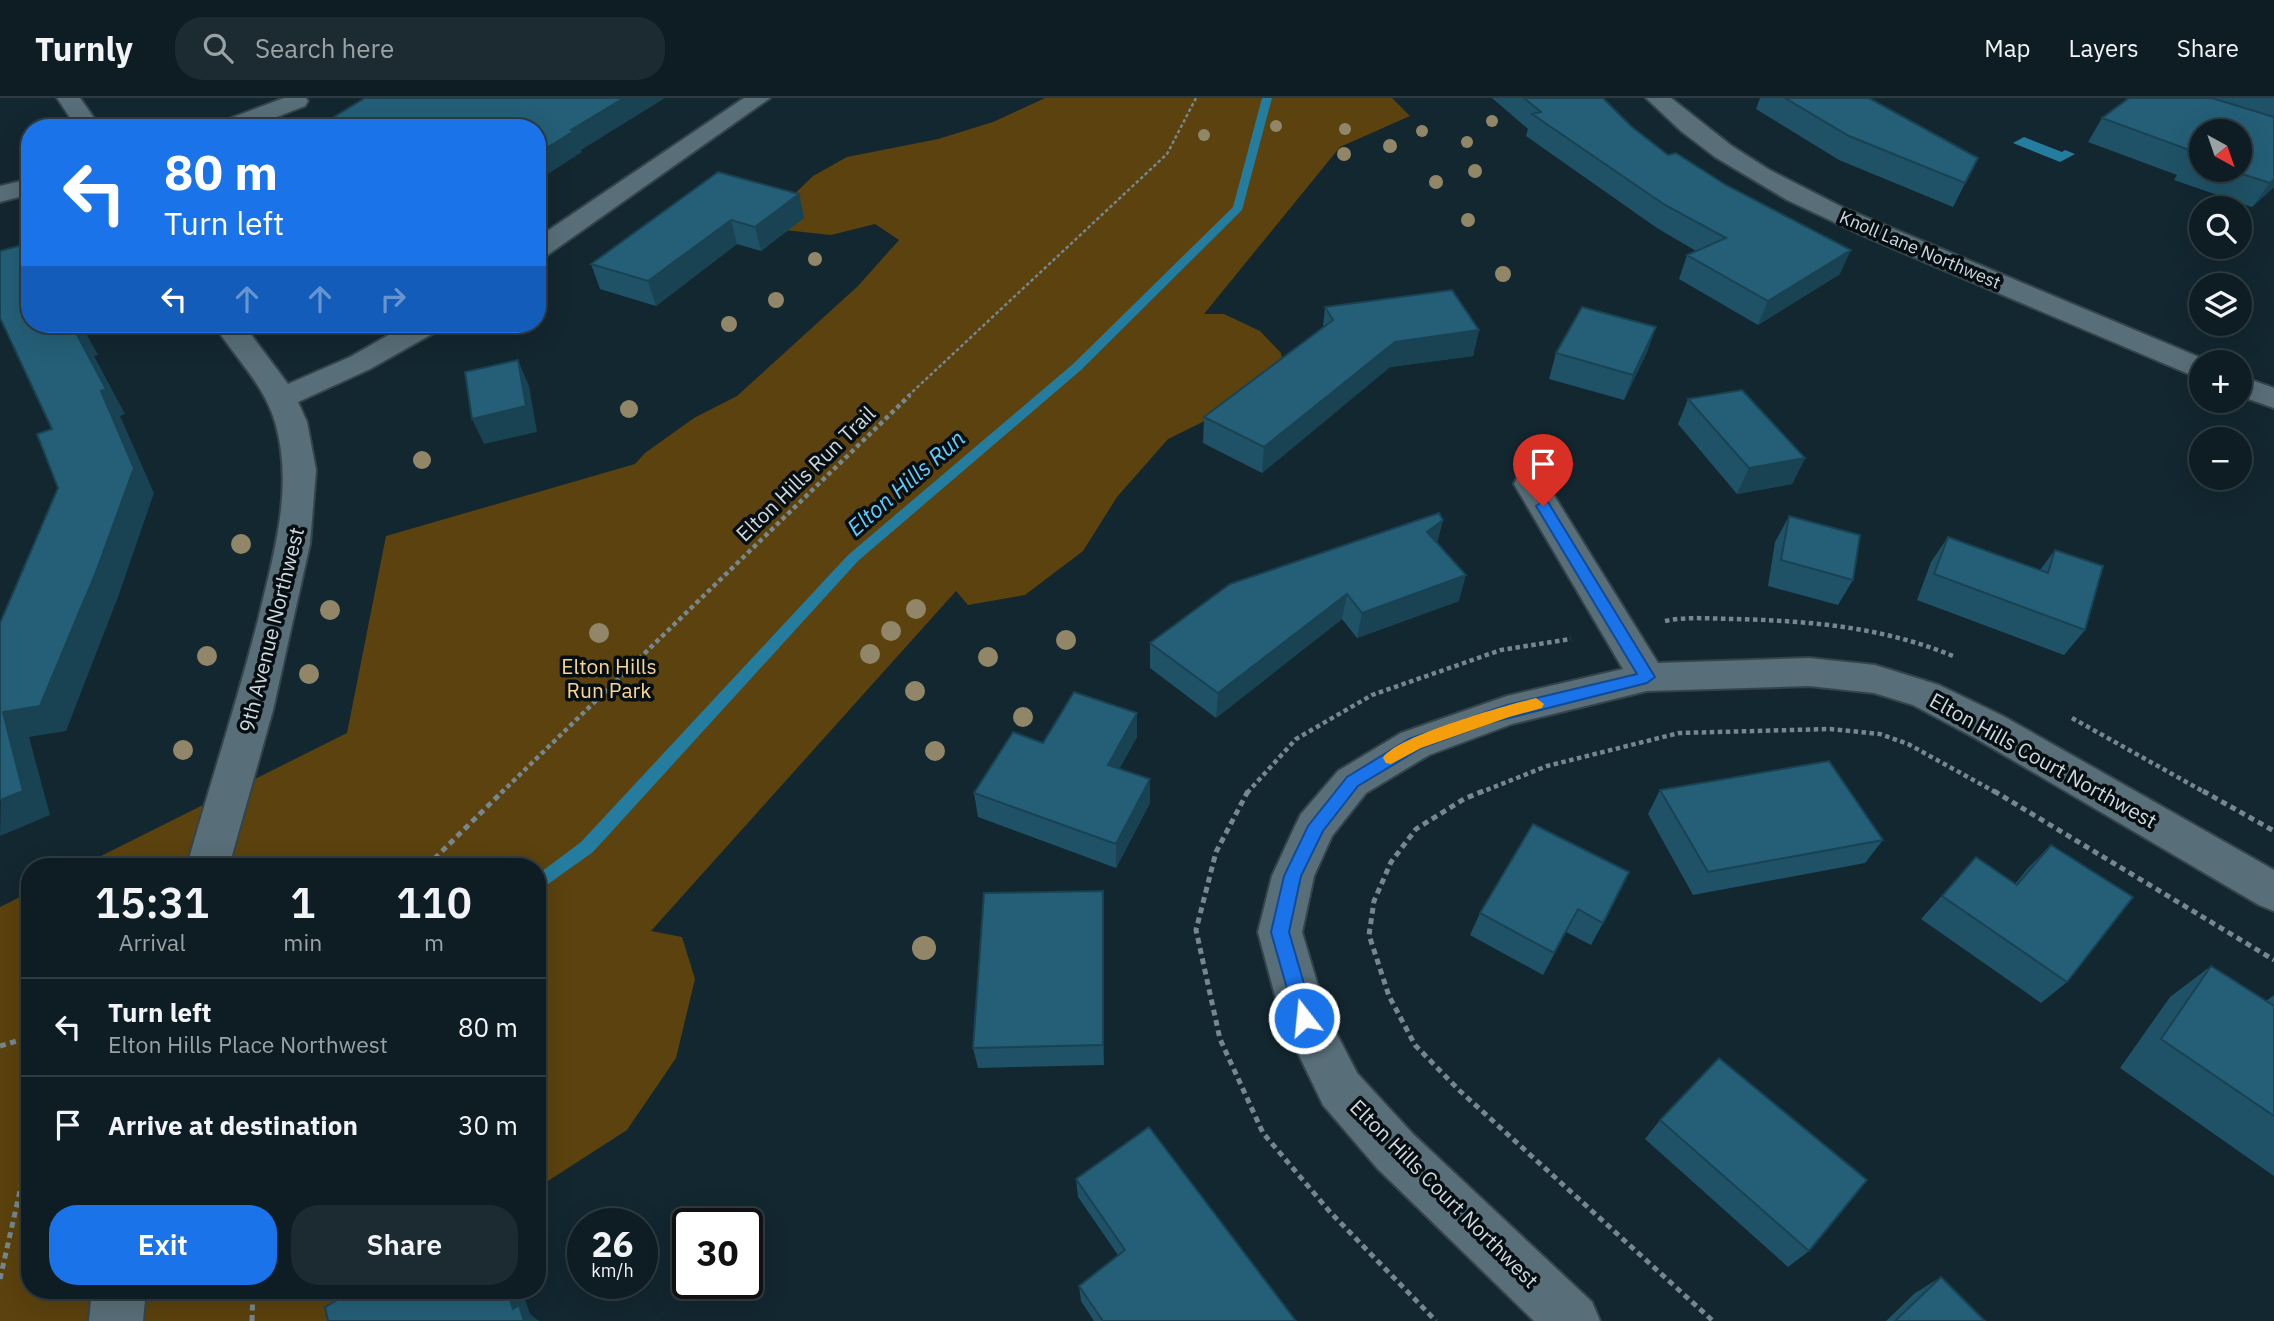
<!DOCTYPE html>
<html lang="en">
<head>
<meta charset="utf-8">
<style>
  body { margin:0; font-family:"IBM Plex Sans",sans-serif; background:#1c2a31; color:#f1f3f6; height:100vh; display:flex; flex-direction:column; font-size:26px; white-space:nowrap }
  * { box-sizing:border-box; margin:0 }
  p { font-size:23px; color:#9ba2a6 }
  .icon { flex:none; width:38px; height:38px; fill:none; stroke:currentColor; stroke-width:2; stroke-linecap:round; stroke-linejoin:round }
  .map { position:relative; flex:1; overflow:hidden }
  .side { position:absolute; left:21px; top:760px; width:525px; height:441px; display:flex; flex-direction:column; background:#0e1d24; border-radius:28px; box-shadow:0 7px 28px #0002,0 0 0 2px #2e3b41 }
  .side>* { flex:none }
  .top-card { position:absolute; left:21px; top:21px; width:525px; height:214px; border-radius:28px; box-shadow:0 7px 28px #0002,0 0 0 2px #2e3b41; background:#1a73e8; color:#fff; overflow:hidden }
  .needle { width:46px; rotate:140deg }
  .controls { position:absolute; left:2189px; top:21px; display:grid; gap:14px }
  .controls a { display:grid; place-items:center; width:63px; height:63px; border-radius:50%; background:#0e1d24; box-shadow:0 7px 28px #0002,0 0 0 2px #2e3b41; font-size:35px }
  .speed { position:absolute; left:567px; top:1110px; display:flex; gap:14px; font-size:35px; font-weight:700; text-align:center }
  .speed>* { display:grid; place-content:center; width:91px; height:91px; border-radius:50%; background:#0e1d24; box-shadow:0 7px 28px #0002,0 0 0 2px #2e3b41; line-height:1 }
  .speed small { font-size:18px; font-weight:400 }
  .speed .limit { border:4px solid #111; border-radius:10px; background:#fff; color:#111 }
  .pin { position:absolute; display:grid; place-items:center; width:60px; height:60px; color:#fff; margin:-72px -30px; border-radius:50% 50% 50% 0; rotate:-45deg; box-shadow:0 0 7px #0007 }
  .pin .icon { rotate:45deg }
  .me { position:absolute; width:77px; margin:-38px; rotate:344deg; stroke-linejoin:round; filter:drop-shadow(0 0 5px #0008) }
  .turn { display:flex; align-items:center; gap:24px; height:147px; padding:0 28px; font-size:32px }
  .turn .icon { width:91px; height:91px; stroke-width:2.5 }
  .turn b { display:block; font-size:49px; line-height:60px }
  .lanes { display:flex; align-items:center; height:66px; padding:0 28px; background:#0003; justify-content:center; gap:35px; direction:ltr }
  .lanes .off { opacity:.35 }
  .eta { display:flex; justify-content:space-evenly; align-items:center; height:119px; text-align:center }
  .eta b { font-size:42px; font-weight:600; line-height:49px }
  .primary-button { display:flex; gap:14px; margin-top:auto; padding:14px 28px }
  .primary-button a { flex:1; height:80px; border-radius:28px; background:#1a73e8; color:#fff; font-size:28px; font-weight:600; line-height:80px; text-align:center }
  .primary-button a+a { background:#1c2a31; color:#f1f3f6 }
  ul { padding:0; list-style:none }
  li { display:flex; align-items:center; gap:21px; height:98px; padding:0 28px; border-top:2px solid #2e3b41 }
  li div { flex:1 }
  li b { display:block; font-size:26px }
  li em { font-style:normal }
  header { display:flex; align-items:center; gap:42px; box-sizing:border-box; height:98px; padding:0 35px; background:#0e1d24; border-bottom:2px solid #2e3b41 }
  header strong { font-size:33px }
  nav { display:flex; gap:38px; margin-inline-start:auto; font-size:24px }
  .search { width:490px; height:63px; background:#1c2a31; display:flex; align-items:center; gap:18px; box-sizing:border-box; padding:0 24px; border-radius:28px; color:#9ba2a6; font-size:26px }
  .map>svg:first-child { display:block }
  .green { fill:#5b420e }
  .water { fill:#247c9e }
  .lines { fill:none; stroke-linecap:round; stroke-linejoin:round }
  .stream { fill:#247c9e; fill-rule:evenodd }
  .minor-casing { stroke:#35444b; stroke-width:4 }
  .path-far2 { stroke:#77878e; stroke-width:2.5; stroke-dasharray:3.5 2.5; stroke-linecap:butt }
  .path-far1 { stroke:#77878e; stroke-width:4.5; stroke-dasharray:4.5 3.5; stroke-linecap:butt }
  .path { stroke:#77878e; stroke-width:5; stroke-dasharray:6 4.5; stroke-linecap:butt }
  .minor { fill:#586e78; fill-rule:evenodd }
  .tree { fill:#918768 }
  .wall { fill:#1f5266; fill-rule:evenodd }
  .shaded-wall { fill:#194253 }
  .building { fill:#245f77; stroke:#194253; stroke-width:2 }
  .route { fill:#1a73e8; stroke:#114b97; stroke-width:2 }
  .slow { fill:#f59e0b }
  .labels { text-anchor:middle; stroke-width:7; stroke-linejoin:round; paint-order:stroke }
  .far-street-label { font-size:18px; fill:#cdd9df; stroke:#060e12 }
  .street-label { font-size:21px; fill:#cdd9df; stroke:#060e12 }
  .park-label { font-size:21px; fill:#f8d596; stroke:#060e12 }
  .water-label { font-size:23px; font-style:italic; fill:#60cefc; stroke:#060e12 }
</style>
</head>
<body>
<header>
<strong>Turnly</strong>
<div class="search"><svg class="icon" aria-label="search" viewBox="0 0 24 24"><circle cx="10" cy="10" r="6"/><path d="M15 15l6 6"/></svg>Search here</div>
<nav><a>Map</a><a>Layers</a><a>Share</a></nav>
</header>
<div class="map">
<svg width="2274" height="1223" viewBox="0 0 2274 1223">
  <rect width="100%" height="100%" fill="#132730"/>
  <path class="green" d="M1045,0H1392L1410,18L1340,49L1204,216H1224L1260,233L1281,255L1285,278L1233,309L1168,341L1117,399L1083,453L1025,497L968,507L956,493L651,833L682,839L695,881L676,960L627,1032L537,1090V768H81L347,635L386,438L635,366L645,355L694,320L737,298L858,188L899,142L875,126L831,137L784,132L780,110L813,78L847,59L938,41L993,24Z
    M30,794V1192H434L408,1223H0V809Z"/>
  <path class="water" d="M2024,39L2062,54L2065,52L2075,56L2060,64L2013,45Z"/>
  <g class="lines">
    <path class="stream" d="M1262,0H1272L1242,112L1081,272L858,463L593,754L537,794V777L581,744L848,457L1073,266L1233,109Z"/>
    <defs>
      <path id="minor" d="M57,0H80L101,30H77Z
        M284,0H306L308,3L305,8L248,30H214L218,25Z
        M744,0H770L546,158L537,160V140Z
        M1646,0H1671L1732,48L1768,71L1844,110L2211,264H2202V280L2191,277L1864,138L1787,102L1715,59L1681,33Z
        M30,81V96L0,104V88Z
        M214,226H243L288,286L350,259L408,226H443L439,232L370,271L298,304L307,324L316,372L310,446L273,612L229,768H187C210,685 238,602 259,518C274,455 294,389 275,324C264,286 234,259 214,226Z
        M2240,278L2274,290V310L2240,298Z
        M1530,375L1542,378L1658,565L1809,560L1875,567L1939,587L2003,618L2274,772V813L2259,807L1975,640L1913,607L1874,595L1809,588L1647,593L1512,626L1429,657L1366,695L1332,738L1314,778L1302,834L1326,915L1357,975L1413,1036L1592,1204L1600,1223H1534L1377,1070L1323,1007L1281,920L1258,834L1272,778L1295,728L1301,716L1338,673L1401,635L1507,598L1623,571L1514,386L1518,378Z
        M92,1192H146L143,1223H89Z"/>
    </defs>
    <use href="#minor" class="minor-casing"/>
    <path class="path-far2" d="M908,298L1167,56L1196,0"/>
    <path class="path-far1" d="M1665,523C1688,518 1712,521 1735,521C1811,523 1883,529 1953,558
      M2072,620L2206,695
      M501,695L910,297
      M1247,695L1296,641L1372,597L1501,552L1571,541
      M1479,695L1547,668L1679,635L1830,631L1880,636L1908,646L1997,695"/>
    <path class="path" d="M1248,693L1216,754L1196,832L1220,941L1263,1035L1330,1114L1436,1223
      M1483,693L1464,701L1416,731L1391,764L1374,803L1369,837L1389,898L1415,947L1460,993L1713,1223
      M1994,693L2274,862
      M2203,693L2274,733
      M427,768L503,693
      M0,948L30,939
      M0,1181L30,1049
      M252,1223L253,1192"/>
    <use href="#minor" class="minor"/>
  </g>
  <g class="tree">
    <circle cx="1492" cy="23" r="6"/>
    <circle cx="1276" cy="28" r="6"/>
    <circle cx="1345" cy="31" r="6"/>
    <circle cx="1422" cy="33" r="6"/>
    <circle cx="1204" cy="37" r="6"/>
    <circle cx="1467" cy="44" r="6"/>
    <circle cx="1390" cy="48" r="7"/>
    <circle cx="1344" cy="56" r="7"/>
    <circle cx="1475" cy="73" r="7"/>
    <circle cx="1436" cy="84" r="7"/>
    <circle cx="1468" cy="122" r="7"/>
    <circle cx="815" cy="161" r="7"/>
    <circle cx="1503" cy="176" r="8"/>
    <circle cx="776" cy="202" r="8"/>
    <circle cx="729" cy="226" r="8"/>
    <circle cx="629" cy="311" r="9"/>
    <circle cx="422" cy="362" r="9"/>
    <circle cx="241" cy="446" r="10"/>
    <circle cx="916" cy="511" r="10"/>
    <circle cx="330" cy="512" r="10"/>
    <circle cx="891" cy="533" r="10"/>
    <circle cx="599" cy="535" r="10"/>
    <circle cx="1066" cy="542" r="10"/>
    <circle cx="870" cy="556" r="10"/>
    <circle cx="207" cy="558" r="10"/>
    <circle cx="988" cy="559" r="10"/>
    <circle cx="309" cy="576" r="10"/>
    <circle cx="915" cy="593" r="10"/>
    <circle cx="1023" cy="619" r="10"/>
    <circle cx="183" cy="652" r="10"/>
    <circle cx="935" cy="653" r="10"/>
    <circle cx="924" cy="850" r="12"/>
  </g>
  <path class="wall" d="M1492,0H1603L1631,28L1668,57L1840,176L1758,227L1679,181L1687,157L1696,153L1657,130L1526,38L1528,31Z
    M1760,0H1869L1978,60L1953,109L1839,62L1756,11Z
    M2129,0H2274V89L2252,109L2174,82L2177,77L2088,44L2102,20ZM2202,33L2240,72H2202Z
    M799,96L804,120L761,153L737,146L656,208L600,191L591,166Z
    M1325,209L1479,232L1473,258L1390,269L1262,375L1203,345L1204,319L1323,229Z
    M1656,229L1647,254L1624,302L1549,281L1556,255Z
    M1688,301L1805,360L1792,386L1737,396L1678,326Z
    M1789,418L1853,482L1838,507L1768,488L1775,444Z
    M1443,422L1437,445L1459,503L1357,540L1342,521L1216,620L1150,570V545Z
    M1948,439L2040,472L2055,452L2085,532L2064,557L1917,502L1931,464Z
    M1137,639L1119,671L1150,705L1116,770L978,719L974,695L1043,645Z
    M1660,692L1883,742L1865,765L1693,797L1648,716Z
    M1533,726L1603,825L1591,847L1566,834L1543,877L1470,837L1480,815Z
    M2051,747L2067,884L2041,905L1921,821L1976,759L2015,786L2028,770Z
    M1103,793L1104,967L978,970L973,950Z
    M2211,868L2266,903L2274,897V1078L2120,970L2170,899Z
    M1660,1022L1809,1153L1788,1169L1645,1041Z
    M1076,1081L1296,1223H1094L1081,1203L1079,1188L1118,1157L1078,1099Z
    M1941,1179L1985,1223H1886L1915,1195Z"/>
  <path class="shaded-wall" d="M624,0H665L581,52L582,54L537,83V56L571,32Z
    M2274,81V89L2252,109L2270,85Z
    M799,96L804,120L761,153L755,129Z
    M731,122L737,146L656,208L648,183Z
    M1851,152L1840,176L1758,227L1768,203Z
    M76,226H81L98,257L94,258L125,316L120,318L154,395L118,499L66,633L29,639L50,717L0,738L3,614L40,608Z
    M1656,229L1647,254L1624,302L1633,277Z
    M1479,232L1473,258L1390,269L1262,375L1264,349L1395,244Z
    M518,262L529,288L537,334L484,346L472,321Z
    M1805,360L1792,386L1737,396L1749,370Z
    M1443,422L1436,447L1427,434Z
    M1466,477L1459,503L1357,540L1362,515Z
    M1347,496L1342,521L1216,620L1218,595Z
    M1137,615V639L1108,691V667Z
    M1150,681V705L1116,770V746Z
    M1103,793L1104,816V967L1103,947Z
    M1578,811L1566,834L1543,877L1554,855Z
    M507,1192H522L530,1216L539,1223H524L513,1211Z"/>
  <path class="building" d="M365,0H624L571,32L574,33L537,56V30H297L332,20Z
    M1524,0H1603L1631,28L1668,57L1676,55L1726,87L1851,152L1768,203L1687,157L1726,140L1665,107L1532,16L1541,14Z
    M1785,0H1869L1978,60L1965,85L1849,38Z
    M2129,0H2212L2274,19V81L2270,85L2230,72H2240V33H2202V62L2190,58L2195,54L2102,20Z
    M718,74L799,96L755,129L731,122L648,183L591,166Z
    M29,145L30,226H76L79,231L75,233L106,291L101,293L134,370L96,474L40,608L3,614L23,693L0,702V525L58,390L37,336L52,331L0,220V153Z
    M1452,192L1479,232L1395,244L1264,349L1204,319L1333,222L1325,209Z
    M1582,209L1656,229L1633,277L1556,255Z
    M518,262L526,308L472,321L465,274Z
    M1742,292L1805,360L1749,370L1688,301Z
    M1439,415L1443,422L1427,434L1466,477L1362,515L1347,496L1218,595L1150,545L1230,486Z
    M1789,418L1860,437L1853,482L1781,462Z
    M1948,439L2048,475L2055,452L2103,468L2085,532L1934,476Z
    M1074,594L1137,615L1108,667L1150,681L1116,746L974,695L1013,634L1043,645Z
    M1829,663L1883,742L1708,774L1660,692Z
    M1533,726L1629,774L1603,825L1578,811L1554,855L1480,815Z
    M2051,747L2133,799L2067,884L1942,798L1976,759L2017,787Z
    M1103,793V947L973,950L984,795Z
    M2211,868L2274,908V1018L2161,941Z
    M1719,960L1867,1082L1809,1153L1660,1022Z
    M1149,1029L1296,1223H1103L1079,1188L1125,1152L1076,1081Z
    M1941,1179L1985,1223H1895Z
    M355,1192H507L513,1211L519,1207L524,1223H328L325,1209Z"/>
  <path class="route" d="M1543,403L1548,404L1655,579L1647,585L1489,625L1421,650L1358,688L1323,733L1301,778L1289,834L1314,920L1311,926L1304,928L1297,926L1271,834L1284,778L1308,728L1347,679L1409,641L1478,617L1507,607L1637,576L1536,408Z"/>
  <path class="slow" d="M1536,600L1544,606L1542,610L1509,619L1421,650L1391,666L1386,665L1383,660C1396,638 1508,607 1536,600Z"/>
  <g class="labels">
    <g class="far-street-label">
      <text transform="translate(1920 152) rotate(23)" y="6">Knoll Lane Northwest</text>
    </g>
    <g class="street-label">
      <text transform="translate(806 376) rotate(-44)" y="7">Elton Hills Run Trail</text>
      <text transform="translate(272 532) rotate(-76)" y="7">9th Avenue Northwest</text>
      <text transform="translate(2043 663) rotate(29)" y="7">Elton Hills Court Northwest</text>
      <text transform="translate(1444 1096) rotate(45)" y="7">Elton Hills Court Northwest</text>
    </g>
    <g class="park-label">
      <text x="609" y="576">Elton Hills<tspan x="609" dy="24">Run Park</tspan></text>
    </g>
    <g class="water-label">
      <text transform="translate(906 385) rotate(-41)" y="8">Elton Hills Run</text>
    </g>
  </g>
</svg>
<div class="controls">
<a><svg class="needle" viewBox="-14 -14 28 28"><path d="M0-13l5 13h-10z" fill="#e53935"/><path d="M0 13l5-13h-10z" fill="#9ba2a6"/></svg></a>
<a><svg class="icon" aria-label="search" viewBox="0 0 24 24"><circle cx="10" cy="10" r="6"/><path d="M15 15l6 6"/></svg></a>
<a><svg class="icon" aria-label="layers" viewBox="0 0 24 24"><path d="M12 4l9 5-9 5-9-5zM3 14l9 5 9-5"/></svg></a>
<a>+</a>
<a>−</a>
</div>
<div class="speed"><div>26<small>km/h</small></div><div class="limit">30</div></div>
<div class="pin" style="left:1543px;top:408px;background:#d93025"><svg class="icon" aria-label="arrive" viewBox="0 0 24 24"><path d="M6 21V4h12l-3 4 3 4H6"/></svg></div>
<svg class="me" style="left:1304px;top:920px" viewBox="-20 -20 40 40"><circle r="17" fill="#1a73e8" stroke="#fff" stroke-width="3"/><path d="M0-11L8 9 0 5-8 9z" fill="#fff"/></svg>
<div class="top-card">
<div class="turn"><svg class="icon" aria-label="left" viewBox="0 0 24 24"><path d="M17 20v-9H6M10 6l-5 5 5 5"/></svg><div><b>80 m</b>Turn left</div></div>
<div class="lanes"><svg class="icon" aria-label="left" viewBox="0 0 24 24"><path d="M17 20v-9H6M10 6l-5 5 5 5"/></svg><svg class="icon off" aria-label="ahead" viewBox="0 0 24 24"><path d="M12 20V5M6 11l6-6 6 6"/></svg><svg class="icon off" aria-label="ahead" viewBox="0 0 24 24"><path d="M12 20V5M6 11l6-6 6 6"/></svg><svg class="icon off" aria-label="right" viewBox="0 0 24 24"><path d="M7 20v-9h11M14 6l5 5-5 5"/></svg></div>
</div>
<section class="side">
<div class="eta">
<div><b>15:31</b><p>Arrival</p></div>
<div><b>1</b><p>min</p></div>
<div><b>110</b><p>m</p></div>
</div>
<ul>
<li><svg class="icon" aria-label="left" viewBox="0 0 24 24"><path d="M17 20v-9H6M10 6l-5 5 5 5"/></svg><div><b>Turn left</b><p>Elton Hills Place Northwest</p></div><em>80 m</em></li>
<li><svg class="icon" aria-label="arrive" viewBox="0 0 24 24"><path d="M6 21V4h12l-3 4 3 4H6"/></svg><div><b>Arrive at destination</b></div><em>30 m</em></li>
</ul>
<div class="primary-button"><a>Exit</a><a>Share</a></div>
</section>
</div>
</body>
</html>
